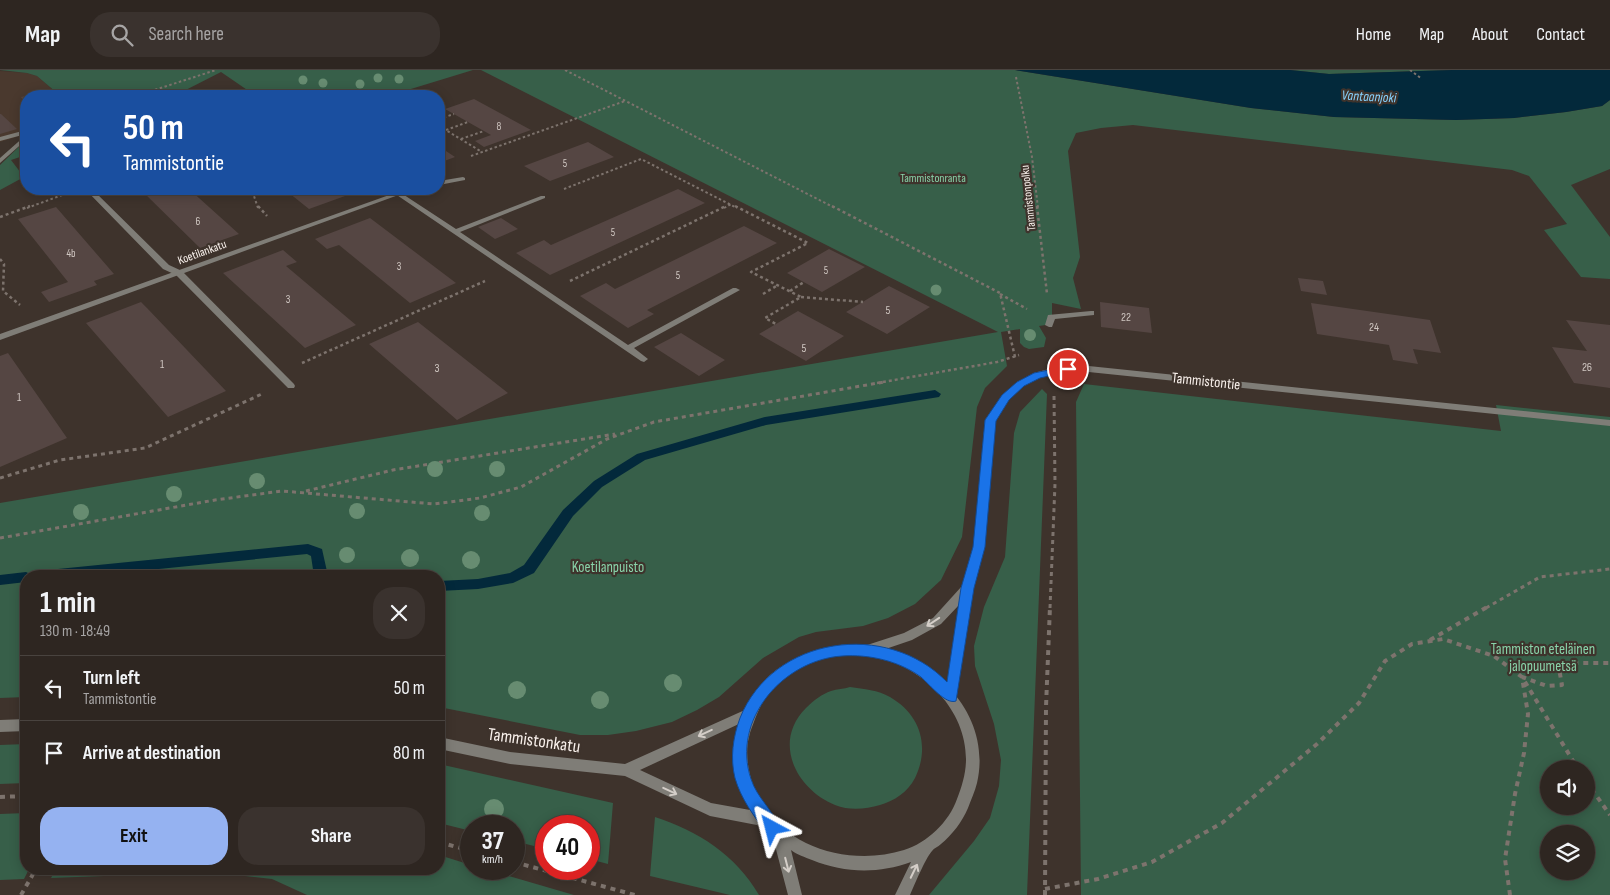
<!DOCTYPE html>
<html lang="en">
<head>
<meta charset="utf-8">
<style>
  body { margin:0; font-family:"Sofia Sans Condensed",sans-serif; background:#3a322e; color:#f1f3f6; height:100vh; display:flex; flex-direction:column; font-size:19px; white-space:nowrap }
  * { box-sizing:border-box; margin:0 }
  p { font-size:16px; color:#a7a5a5 }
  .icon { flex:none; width:28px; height:28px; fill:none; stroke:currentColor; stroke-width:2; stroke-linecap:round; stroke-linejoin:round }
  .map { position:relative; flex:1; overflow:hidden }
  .panel { position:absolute; left:20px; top:500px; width:425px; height:305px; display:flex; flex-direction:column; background:#2e2621; border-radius:20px; box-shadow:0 2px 12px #0003,0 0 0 1px #49433f }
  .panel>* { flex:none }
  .banner { position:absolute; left:20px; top:20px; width:425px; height:105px; border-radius:20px; box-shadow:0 2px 12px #0003,0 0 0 1px #49433f; background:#1a4fa0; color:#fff; overflow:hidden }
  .buttons { position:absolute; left:1540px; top:690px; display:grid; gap:10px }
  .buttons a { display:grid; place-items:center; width:55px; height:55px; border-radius:50%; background:#2e2621; box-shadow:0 2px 12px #0003,0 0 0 1px #49433f; font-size:25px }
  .speed { position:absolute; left:460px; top:745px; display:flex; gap:10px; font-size:25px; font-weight:700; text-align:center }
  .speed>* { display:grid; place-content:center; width:65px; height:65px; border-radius:50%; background:#2e2621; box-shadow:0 2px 12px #0003,0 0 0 1px #49433f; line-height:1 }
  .speed small { font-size:12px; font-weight:400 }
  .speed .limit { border:8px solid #d22; background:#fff; color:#111 }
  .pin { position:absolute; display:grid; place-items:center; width:42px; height:42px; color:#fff; margin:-21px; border:2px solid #fff; border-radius:50%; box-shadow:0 1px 5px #0007 }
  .me { position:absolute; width:55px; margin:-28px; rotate:322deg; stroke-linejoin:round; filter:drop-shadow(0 0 4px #0008) }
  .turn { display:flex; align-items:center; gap:18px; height:105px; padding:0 20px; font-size:22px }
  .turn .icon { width:65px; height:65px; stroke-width:2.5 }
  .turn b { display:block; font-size:35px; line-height:42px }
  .round { display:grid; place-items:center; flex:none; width:52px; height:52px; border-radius:20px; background:#3a322e }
  .overview { display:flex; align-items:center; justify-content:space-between; height:85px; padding:0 20px }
  h1 { font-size:30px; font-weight:700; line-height:38px }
  .action { display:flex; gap:10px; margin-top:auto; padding:10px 20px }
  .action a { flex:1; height:58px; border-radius:20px; background:#95b2f1; color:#111; font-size:20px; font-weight:700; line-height:58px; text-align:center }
  .action a+a { background:#3a322e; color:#f1f3f6 }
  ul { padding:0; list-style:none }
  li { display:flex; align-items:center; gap:15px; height:65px; padding:0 20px; border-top:1px solid #49433f }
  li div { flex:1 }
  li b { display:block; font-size:19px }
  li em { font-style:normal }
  header { display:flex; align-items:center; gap:30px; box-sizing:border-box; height:70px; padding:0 25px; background:#2e2621; border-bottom:1px solid #49433f }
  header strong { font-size:24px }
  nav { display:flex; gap:28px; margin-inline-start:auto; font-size:18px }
  .search { width:350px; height:45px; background:#3a322e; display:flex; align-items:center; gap:12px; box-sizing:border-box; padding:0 18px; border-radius:20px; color:#a7a5a5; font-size:19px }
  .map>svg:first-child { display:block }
  .education { fill:#4a392e }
  .green { fill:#375f49; fill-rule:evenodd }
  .water { fill:#03293b }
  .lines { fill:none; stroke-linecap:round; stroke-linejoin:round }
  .stream { fill:#03293b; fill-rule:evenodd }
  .building { fill:#554643 }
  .path-far3 { stroke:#7d736d; stroke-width:2; stroke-dasharray:2.5 2.5; stroke-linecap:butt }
  .path-far2 { stroke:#7d736d; stroke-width:2.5; stroke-dasharray:3 3; stroke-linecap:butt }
  .path-far1 { stroke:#7d736d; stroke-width:3; stroke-dasharray:4 4; stroke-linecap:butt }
  .path { stroke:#7d736d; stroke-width:4; stroke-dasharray:5 5; stroke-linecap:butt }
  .service { fill:#7f7d77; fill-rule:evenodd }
  .minor { fill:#7f7d77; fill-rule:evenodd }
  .tertiary { fill:#7f7d77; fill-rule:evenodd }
  .tree { fill:#678c71 }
  .oneway { stroke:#d4cec8 }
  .route { fill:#1a73e8; stroke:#114b97 }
  .labels { text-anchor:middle; stroke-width:4.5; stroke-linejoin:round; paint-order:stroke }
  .far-number-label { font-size:11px; fill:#cfc6c1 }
  .far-park-label { font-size:12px; fill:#89d4aa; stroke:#3e332c }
  .far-street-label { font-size:12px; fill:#f8f0eb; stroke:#3e332c }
  .number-label { font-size:12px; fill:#cfc6c1 }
  .far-water-label { font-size:14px; font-style:italic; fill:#88d4ff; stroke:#3e332c }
  .street-label { font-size:15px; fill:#f8f0eb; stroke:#3e332c }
  .park-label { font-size:15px; fill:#89d4aa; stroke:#3e332c }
  .near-street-label { font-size:18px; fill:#f8f0eb; stroke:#3e332c }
</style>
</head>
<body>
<header>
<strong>Map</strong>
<div class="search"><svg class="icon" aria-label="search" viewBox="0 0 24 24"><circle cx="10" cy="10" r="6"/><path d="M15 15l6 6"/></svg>Search here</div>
<nav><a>Home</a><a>Map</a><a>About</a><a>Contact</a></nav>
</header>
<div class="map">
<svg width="1610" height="825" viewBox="0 0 1610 825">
  <rect width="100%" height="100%" fill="#3e332c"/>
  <path class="education" d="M0,1L27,3L37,6L58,24L48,26H26V40L23,41L26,44V64L0,72Z"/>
  <path class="green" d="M0,0H473L388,26H256L221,2L174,26H48L57,23L37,6L27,3Z
    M481,0H1015L1251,38L1334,47L1456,50L1514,48L1566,42L1602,36L1610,30V99L1571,115L1610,167V209L1581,207L1544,160L1567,154L1529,106L1512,100L1133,55L1101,58L1076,63L1068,81L1080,187L1073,208L1081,239L1052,233V254L1039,256L1046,268L1044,277L1029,279L1024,277L1020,273V259L1001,262L1007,296L985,318L977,337L962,467L941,510L915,534L888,548L863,556L816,562L799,567L763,588L719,627L697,640L672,652L636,661L608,665H580L439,637V506H26V627L0,628V433L998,262Z
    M1290,0H1452L1329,4Z
    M26,70V85L11,90L24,107L0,120V95Z
    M1084,314L1501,361L1496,335L1610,347V825H1081L1076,332ZM1549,699H1586V736H1549ZM1549,764H1586V801H1549Z
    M1042,319L1047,324L1027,825H929L974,771L990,748L999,716L1001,690L994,654L975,596L974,576L984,537L1005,487L1014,363L1020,342Z
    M850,617C864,619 878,620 890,627C921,645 930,677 915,708C908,722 894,731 880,735C866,739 850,741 835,735C796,719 772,672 806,638C813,631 822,624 831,621C837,619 844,619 850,617Z
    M26,674V713L0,714V675Z
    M439,694L613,733L608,794L589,789V756H546V779L514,771V756H471V761L439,753Z
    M26,743V799H29L24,809L0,810V744Z
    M655,747C698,761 736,785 759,825H730L650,806Z
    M439,785L471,795V799H485L574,825H307L272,809L210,802L51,808L56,799H439Z"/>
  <path class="water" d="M1015,0H1290L1329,4L1452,0H1610V30L1602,36L1566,42L1514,48L1456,50L1334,47L1251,38Z"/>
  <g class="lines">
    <path class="stream" d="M935,320L941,324L939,327L766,355L645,390L602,417L573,446L534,503L513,513L478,519L439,521V511L478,509L510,503L524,495L563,440L594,411L637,384L765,347Z
      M308,474L322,479L328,506H314L311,486L307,484L89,506H26V512L0,515V505L26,502L32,505L38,501Z"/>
  </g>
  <path class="building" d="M49,20L53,24L43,26H26V30L24,31L21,27Z
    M474,29L531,60L484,77L475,71L491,65L445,39Z
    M0,44H1L17,59L0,64Z
    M588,72L614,87L550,111L524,96Z
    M446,81L455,87L439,93V84Z
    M145,119H189L239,164L200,178L141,120Z
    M284,119H335L345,126L309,139Z
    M678,119L705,133L550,205L516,183L544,170L551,175Z
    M56,137L114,204L94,211L97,215L49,232L41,222L68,212L18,149Z
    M370,148L456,213L410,233L339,175L327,179L315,169Z
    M501,148L518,159L495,169L478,157Z
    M744,156L777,173L647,240L654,244L628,258L580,226L606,213L615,219Z
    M829,179L865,197L822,222L787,203Z
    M283,180L297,192L286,196L356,255L305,278L223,203Z
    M1298,208L1323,211L1327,225L1301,221Z
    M889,216L930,237L887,264L846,242Z
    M141,232L147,238L226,321L168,347L86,253Z
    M1100,232L1149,238L1152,263L1101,257Z
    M1311,233L1430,250L1441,283L1413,279L1418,294L1393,290L1389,275L1317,264Z
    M798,241L844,266L806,291L759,264Z
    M1566,250L1610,255V318L1574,313L1552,277L1587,281Z
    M418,252L508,323L457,350L369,274Z
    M681,263L705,278L725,290L699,306L654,277Z
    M8,283L67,368L0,397V286Z"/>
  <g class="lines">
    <path class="path-far3" d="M565,0L835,138
      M1410,0L1422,9
      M1016,7L1032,87L1038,138
      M136,26L216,0
      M439,49L454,44
      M439,56L482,82
      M446,60L468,52
      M461,69L484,61
      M471,86L625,31
      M241,119L254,126L258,138
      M564,119L641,89L737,138
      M27,138L65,124
      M724,138L731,134"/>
    <path class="path-far2" d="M258,136L267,146
      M735,136L808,173L751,202L801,227L765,248L776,254
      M832,136L1000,223L1015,287
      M1037,136L1047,224
      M0,147L30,136
      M0,189L4,194L3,221L20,235
      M570,211L726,136
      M790,221L804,212
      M763,224L778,215
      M1000,224L1027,239
      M801,227L863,232
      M302,293L485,211
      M877,313L997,292L1019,285"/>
    <path class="path-far1" d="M0,408L60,390L145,378L264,323
      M306,421L393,400L615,364
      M0,468L215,430L282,421L434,434L480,428L521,417L607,369L654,352L884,312
      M1050,538L1055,414L1054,325
      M1486,538L1540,507L1610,499"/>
    <path class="path" d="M1430,570L1489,536
      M1586,711L1610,745
      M0,727L26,726
      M439,772L471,781
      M514,792L635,825
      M1045,819L1098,809L1152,792L1222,753L1317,674L1359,633L1385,591L1412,574L1443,569L1494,586L1522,607L1578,699
      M21,825L36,799
      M1045,825L1046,637L1050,536
      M1510,825L1505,789L1515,724L1524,683L1528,644L1522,607L1547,616L1562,615L1558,593H1610"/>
    <path class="service" d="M26,60V64L0,71V67Z
      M26,65V70L0,93V88Z
      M85,119H92L169,195L182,201L294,314L295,316L294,318H288L176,205L163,199Z
      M388,119H395L456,159L541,126H545V128L460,162L628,275L733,218H736L740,220L634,278L648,289L644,292L641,291Z
      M1091,241H1094V245L1055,249L1052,257H1049L1045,255L1048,245Z"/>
    <path class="minor" d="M463,107L465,108V110L439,115V111Z
      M406,119H415L0,270V264Z
      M1079,295L1610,350V356L1079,301L1056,303L1040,307L1023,316L1009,329L995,350L984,477L973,518L955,631L951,632L947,631L945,627L959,535L941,554L912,570L865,586L861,585L859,581L861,577L904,563L933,548L962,516L974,477L985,350L1003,325L1017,312L1034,303L1056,297Z"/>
    <path class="tertiary" d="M841,575C854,575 866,575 879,578C940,593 992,647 977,713C975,721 971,730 968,738C962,752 952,765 941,774C938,777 934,778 932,781C925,789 915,814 910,825H895L911,792C878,804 844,803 812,790C805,787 797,785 791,780L802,825H788L773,768L762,756L710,746L625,706L510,694L439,679V667L510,682L625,694L747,639C762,598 801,583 841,575ZM841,585C854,585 866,585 879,588C925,599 966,640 966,689C966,703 962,716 957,729C949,752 927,773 904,780C847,798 774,775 753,715C748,701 745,682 749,667C750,661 753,655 755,649C771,607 799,593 841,585ZM741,653L735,669V702L750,740L711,733L640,700Z
      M26,649V661L0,662V650Z"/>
  </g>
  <g class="tree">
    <circle cx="378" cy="8" r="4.5"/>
    <circle cx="399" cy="9" r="4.5"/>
    <circle cx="303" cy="10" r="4.5"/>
    <circle cx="323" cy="13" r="4.5"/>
    <circle cx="360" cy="14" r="4.5"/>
    <circle cx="936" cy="220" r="5.5"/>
    <circle cx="1030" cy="265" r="6"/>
    <circle cx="435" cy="399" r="8"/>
    <circle cx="497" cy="399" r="8"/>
    <circle cx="257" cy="411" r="8"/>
    <circle cx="174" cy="424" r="8"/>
    <circle cx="357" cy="441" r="8"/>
    <circle cx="81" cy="442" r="8"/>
    <circle cx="482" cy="443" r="8"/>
    <circle cx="347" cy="485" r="8"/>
    <circle cx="410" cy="488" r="9"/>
    <circle cx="471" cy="490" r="9"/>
    <circle cx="673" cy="613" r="9"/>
    <circle cx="517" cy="620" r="9"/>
    <circle cx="600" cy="630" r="9"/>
    <circle cx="494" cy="739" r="10"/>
  </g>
  <defs><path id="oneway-shaft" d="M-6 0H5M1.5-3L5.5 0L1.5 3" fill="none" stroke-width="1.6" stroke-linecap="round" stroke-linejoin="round" transform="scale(1.25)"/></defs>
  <g class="oneway">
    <use href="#oneway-shaft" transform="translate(933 552) rotate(146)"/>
    <use href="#oneway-shaft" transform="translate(705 663) rotate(155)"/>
    <use href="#oneway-shaft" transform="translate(670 721) rotate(25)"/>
    <use href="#oneway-shaft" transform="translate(787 795) rotate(76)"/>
    <use href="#oneway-shaft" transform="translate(914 801) rotate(-64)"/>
  </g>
  <path class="route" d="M1068,296L1072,299L1071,301L1040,308L1024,316L1009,330L996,351L985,477L974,518L956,631C946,635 930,615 921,607C899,591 869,584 842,586C783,590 731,650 751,709C757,728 773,740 780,758L778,764L772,766L767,764C754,746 741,729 735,708C730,688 733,667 740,648C773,566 887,550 947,612L961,518L973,477L985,350L1002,325L1017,312L1034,303Z"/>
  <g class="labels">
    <g class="far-number-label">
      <text x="499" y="60">8</text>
      <text x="565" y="97">5</text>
      <text x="198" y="155">6</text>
      <text x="613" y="166">5</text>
      <text x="71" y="187">4b</text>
      <text x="399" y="200">3</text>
      <text x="826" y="204">5</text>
      <text x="678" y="209">5</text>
      <text x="288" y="233">3</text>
    </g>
    <g class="far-park-label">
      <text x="933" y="112">Tammistonranta</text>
    </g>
    <g class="far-street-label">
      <text transform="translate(1028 128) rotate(-96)" y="4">Tammistonpolku</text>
      <text transform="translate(202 182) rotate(-20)" y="4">Koetilankatu</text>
    </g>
    <g class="number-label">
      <text x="888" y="244">5</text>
      <text x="1126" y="251">22</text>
      <text x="1374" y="261">24</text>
      <text x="804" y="282">5</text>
      <text x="162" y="298">1</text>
      <text x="1587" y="301">26</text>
      <text x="437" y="302">3</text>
      <text x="19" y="331">1</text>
    </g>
    <g class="far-water-label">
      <text transform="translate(1369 26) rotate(3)" y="5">Vantaanjoki</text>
    </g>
    <g class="street-label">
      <text transform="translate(1206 311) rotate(6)" y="5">Tammistontie</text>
    </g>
    <g class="park-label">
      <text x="608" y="502">Koetilanpuisto</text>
      <text x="1543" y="584">Tammiston eteläinen<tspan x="1543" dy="17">jalopuumetsä</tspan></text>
    </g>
    <g class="near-street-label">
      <text transform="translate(534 670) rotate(8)" y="6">Tammistonkatu</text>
    </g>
  </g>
</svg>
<div class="buttons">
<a><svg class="icon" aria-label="sound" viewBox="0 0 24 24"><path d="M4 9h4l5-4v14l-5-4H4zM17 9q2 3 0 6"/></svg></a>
<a><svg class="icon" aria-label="layers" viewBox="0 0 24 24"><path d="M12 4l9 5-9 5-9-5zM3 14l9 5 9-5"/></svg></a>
</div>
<div class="speed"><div>37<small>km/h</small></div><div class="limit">40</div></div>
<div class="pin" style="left:1068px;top:299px;background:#d93025"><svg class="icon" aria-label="arrive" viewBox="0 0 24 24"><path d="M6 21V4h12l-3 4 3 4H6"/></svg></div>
<svg class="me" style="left:772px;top:758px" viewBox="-20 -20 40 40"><path d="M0-17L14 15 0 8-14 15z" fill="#1a73e8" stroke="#fff" stroke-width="4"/></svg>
<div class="banner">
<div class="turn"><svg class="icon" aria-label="left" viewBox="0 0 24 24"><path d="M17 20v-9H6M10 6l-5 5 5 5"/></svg><div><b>50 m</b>Tammistontie</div></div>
</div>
<section class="panel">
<div class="overview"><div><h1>1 min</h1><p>130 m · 18:49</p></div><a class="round"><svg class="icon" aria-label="close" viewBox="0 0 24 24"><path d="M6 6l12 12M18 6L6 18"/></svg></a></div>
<ul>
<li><svg class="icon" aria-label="left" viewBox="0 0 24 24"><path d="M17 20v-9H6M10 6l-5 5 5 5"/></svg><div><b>Turn left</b><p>Tammistontie</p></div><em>50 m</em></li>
<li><svg class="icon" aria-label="arrive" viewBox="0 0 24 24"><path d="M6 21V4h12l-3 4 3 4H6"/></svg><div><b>Arrive at destination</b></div><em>80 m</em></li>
</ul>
<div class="action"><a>Exit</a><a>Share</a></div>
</section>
</div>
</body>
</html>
